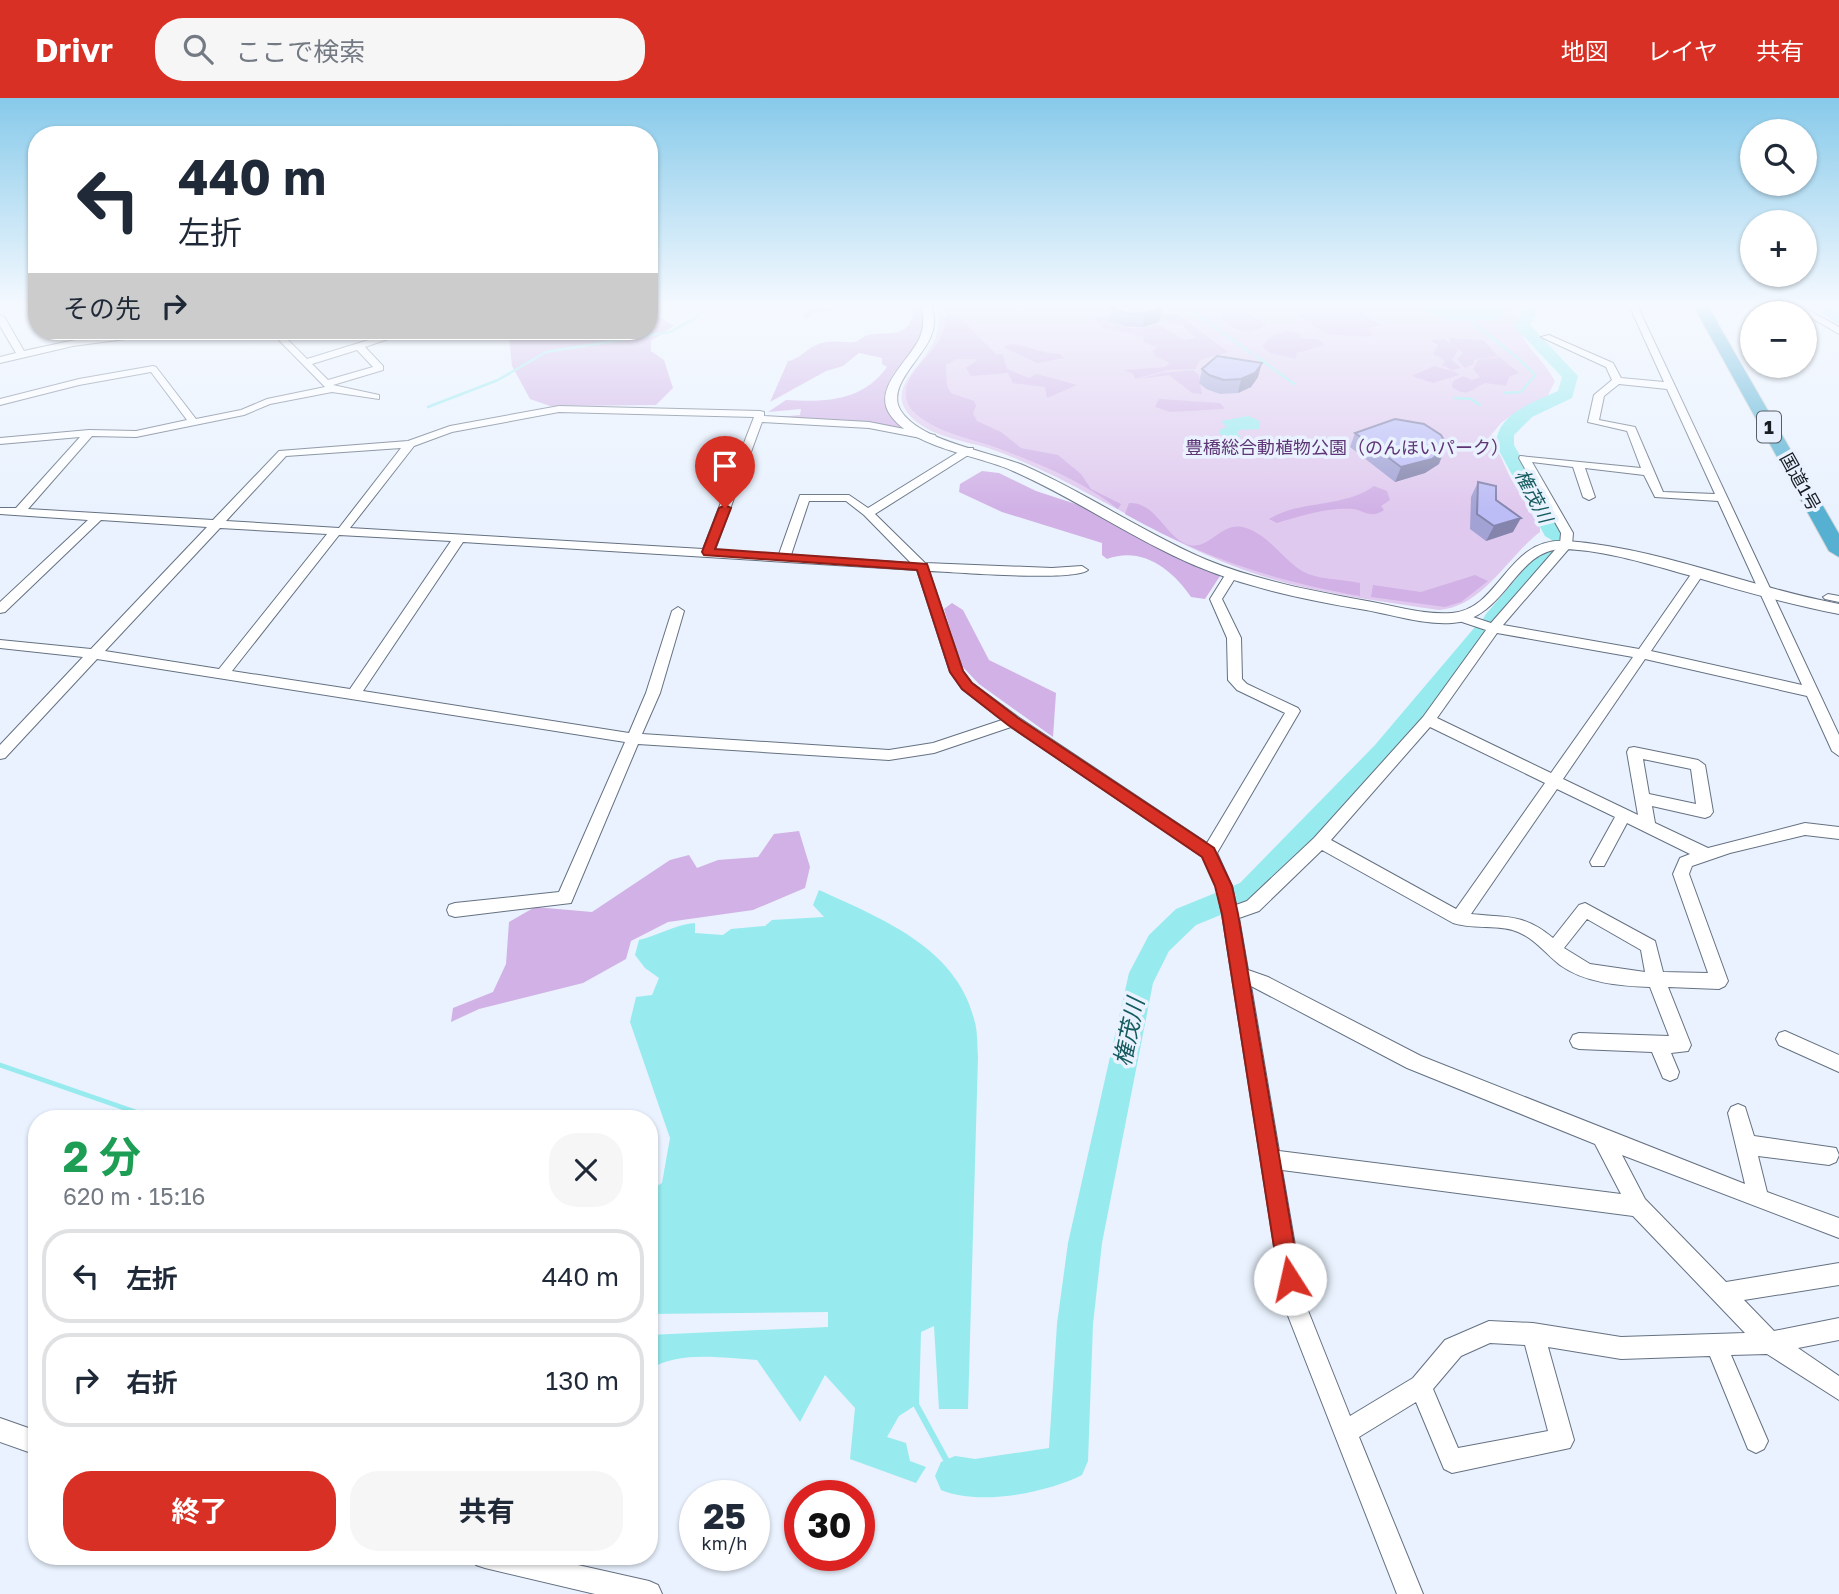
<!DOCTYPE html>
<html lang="ja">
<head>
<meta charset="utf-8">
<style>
  body { margin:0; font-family:"Golos Text","Noto Sans JP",sans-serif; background:#f6f6f7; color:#1f2937; height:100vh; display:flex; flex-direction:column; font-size:26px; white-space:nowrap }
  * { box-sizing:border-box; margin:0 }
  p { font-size:23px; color:#747a83 }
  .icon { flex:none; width:38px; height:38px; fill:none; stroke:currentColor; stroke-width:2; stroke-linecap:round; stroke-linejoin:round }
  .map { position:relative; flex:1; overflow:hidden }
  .panel { position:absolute; left:28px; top:1012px; width:630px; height:455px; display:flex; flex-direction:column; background:#fff; border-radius:28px; box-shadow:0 2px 5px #0004 }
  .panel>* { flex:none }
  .hud { position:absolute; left:28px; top:28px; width:630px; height:214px; border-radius:28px; box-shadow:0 2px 5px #0004; background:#fff; color:#1f2937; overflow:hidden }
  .tools { position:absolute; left:1740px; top:21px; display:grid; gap:14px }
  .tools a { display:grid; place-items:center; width:77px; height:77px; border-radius:50%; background:#fff; box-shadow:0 2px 5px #0004; font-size:35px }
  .speed { position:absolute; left:679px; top:1382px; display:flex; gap:14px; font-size:35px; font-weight:700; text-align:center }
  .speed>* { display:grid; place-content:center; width:91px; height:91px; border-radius:50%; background:#fff; box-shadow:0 2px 5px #0004; line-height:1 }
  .speed small { font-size:18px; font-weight:400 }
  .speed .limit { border:10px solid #d22; background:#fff; color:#111 }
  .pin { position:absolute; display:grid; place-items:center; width:60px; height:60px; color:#fff; margin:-72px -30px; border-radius:50% 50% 50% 0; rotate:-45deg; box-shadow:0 0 7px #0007 }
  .pin .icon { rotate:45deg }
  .me { position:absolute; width:77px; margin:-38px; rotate:350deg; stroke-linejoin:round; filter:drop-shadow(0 0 5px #0008) }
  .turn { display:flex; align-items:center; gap:24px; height:147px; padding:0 35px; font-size:32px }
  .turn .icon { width:91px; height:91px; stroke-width:2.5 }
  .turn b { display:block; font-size:49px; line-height:60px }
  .then { display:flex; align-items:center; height:66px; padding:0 35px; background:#0003; gap:14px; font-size:26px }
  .round { display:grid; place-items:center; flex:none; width:74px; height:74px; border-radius:28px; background:#f6f6f7 }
  .headline { display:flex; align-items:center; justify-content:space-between; height:119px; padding:0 35px }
  h1 { font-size:42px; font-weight:700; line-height:52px; color:#1e9e55 }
  .primary-button { display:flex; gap:14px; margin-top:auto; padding:14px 35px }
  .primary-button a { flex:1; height:80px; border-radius:28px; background:#d93025; color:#fff; font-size:28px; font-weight:700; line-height:80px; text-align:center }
  .primary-button a+a { background:#f6f6f7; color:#1f2937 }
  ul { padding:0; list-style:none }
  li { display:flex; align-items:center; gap:21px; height:94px; margin:0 14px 10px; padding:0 21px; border:4px solid #e0e1e3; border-radius:28px }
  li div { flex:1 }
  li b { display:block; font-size:26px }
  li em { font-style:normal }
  header { display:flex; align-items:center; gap:42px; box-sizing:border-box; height:98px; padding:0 35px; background:#d93025; color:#fff }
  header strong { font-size:33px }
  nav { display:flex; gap:38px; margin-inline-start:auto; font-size:24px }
  .search { width:490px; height:63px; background:#f6f6f7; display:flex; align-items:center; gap:18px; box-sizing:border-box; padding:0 24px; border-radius:28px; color:#747a83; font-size:26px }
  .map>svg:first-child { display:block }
  .green { fill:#e0c9ee }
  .forest { fill:#d1b1e6 }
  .water { fill:#97eaee }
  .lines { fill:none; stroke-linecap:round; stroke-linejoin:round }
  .stream-far2 { stroke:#97eaee; stroke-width:2.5 }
  .stream-far1 { stroke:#97eaee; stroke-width:4.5 }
  .stream { stroke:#97eaee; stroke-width:6 }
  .river { fill:#97eaee; fill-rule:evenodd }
  .pedestrian-casing { stroke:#657182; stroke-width:2 }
  .minor-casing { stroke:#657182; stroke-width:2 }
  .tertiary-casing { stroke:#657182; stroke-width:2 }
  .trunk-casing { stroke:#d1d2d3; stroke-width:2 }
  .pedestrian { fill:#fff; fill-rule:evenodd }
  .minor { fill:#fff; fill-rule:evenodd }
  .tertiary { fill:#fff; fill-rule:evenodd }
  .trunk { fill:#56b0d2; fill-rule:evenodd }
  .wall { fill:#a2a2d4 }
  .shaded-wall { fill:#8484ac }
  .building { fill:#bcbcf6; stroke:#8484ac; stroke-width:2 }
  .route { fill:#d93025; stroke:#8d1f18; stroke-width:2 }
  .labels { text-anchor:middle; stroke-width:7; stroke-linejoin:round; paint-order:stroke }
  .far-park-label { font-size:18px; fill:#5e3575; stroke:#e9f2fe }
  .far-street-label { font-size:18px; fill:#191e25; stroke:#e9f2fe }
  .shield { fill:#e9f2fe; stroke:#575e66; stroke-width:2 }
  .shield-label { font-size:19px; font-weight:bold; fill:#191e25 }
  .far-water-label { font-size:19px; font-style:italic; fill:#155b5f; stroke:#e9f2fe }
  .water-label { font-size:23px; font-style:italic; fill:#155b5f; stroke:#e9f2fe }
</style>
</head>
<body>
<header>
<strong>Drivr</strong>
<div class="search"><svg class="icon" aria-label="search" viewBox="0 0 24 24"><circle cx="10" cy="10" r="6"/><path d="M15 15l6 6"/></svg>ここで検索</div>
<nav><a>地図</a><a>レイヤ</a><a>共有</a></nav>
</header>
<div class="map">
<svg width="1839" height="1496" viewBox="0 0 1839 1496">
  <rect width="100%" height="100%" fill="#e9f2fe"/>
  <path class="green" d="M935,205H1517C1516,249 1536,249 1555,283L1547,299L1520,311L1501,325L1491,337L1509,377L1540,430V434C1508,458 1483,509 1439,512C1381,503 1319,496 1262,478C1165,448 1084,383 988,350C962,342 918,337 904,309C888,276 956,253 935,205Z"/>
  <path class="forest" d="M868,205H922C935,238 909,253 895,279C891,288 890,302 888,312L904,330L853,323L780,322L778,319L800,317L801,311L768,314L786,302C825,304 862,304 887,269L882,266V260L859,255L843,268L826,273L770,304L788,263C800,261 805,252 816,247C828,241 841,245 854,244C860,243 863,238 868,237C887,233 908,241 913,216L907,210L869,209L812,214L809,220H803L807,212Z
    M1226,205H1304L1301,209C1274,217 1275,207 1254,207L1246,214L1266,227C1250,238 1234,233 1220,220L1224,215L1220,206Z
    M1332,205L1360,213L1381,228L1367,230L1372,237L1369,239L1326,236L1298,217Z
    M649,212L674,228L651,243V253L664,262L673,290L656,307L550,308L530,301L512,268L509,240L530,233H649Z
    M1172,216L1179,217L1228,254L1200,262L1195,271L1168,272L1135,281L1133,276L1124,272L1165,269L1170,265L1155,258L1153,253L1157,249L1143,244L1144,239L1103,230L1095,221L1106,218C1119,231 1139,234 1156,225L1184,242L1196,240L1182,227L1158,222L1156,218Z
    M950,217L958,218L996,256H1003L1007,271L1029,280L1037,276L1077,287L1047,300L1045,289L1013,285L1008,275L971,278L966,270L978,261H956L946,267L947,288L951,295L974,303L976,308L973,315L977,323L1001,334L1021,350L1058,357L1081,376L1091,391L1121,406L1118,411C1081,382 1033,363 989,347C967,340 943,335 924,322C913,315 904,306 906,292C910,266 945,252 946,219Z
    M1288,233L1299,235L1301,240L1318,241L1325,247L1297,255L1296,261L1270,255L1262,248L1271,238Z
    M1449,240L1483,242L1498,258L1474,262V266L1465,270L1457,261L1463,255L1450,245Z
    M1445,241L1458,252L1452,262L1461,270L1452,272L1442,267L1445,263L1433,256L1438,247L1430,242Z
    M1011,246C1029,247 1040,256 1060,256L1064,260L1037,265L1003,249Z
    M1500,259L1519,275L1509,279L1506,288L1485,285C1470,292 1468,300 1452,289L1453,283L1463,278L1472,282L1480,279L1473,271L1478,262Z
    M1434,268L1456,274L1459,277L1433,285L1412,278Z
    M1193,272L1199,277L1202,296L1192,295L1169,277L1139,281L1162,275Z
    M1159,301L1220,305L1225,311L1170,314L1155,309Z
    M982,373L999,375L1036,393L1085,409L1162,452L1220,478L1205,501L1191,499C1172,471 1142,448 1107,461L1102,457V445L1002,414L959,394L960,386Z
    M1374,388L1387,393L1390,402L1381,408L1384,412C1371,421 1365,413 1353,411C1330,409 1299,418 1277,425L1269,421C1299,402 1344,410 1374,388Z
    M1129,405C1156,403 1166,441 1189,447C1210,452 1220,425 1242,429C1267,434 1282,461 1302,473C1317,482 1343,481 1360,485V498C1271,482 1204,460 1125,416Z
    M1475,477L1488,483L1461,504L1445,509L1371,499L1373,487L1421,494Z
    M952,505L963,512L989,562L1056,595L1053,639L979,586L961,567L944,511Z
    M799,733L810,769L805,790L753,812L668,824L631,843L626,861L583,885L479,911L451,924L453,910L493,894L506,866L509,824L535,809L592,814L670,762L689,757L697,770L718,762L758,759L774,736Z"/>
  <path class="water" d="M1426,205H1505L1506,212L1500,221L1454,223L1422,213L1420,209Z
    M1248,318L1260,323L1259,331L1239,332L1237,336L1241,338L1235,341L1219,336V332L1227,329L1221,323Z
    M819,792C880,820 956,849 974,921C978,933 977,947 978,959L968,1311H939L934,1228L921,1234L919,1305L899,1318L887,1339L906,1345L910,1363L926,1369L916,1385L850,1361L855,1310L825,1277L800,1324L757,1262C724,1260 677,1252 649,1272V1237L828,1229V1214L649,1216V1093L662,1085L670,1040L630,924L636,899L652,897L659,880L645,870L635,857L639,842C659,837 674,827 695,825V835L723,837L731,831L765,828L772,822L824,819L813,807Z"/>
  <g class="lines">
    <path class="stream-far2" d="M1181,205L1184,207
      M1189,211L1251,255
      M1471,222C1491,242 1517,256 1535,277L1521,294L1504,295
      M1256,258L1294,286
      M1455,300L1471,301L1480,307
      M428,309L498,282L546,254L670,234L695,220L712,205"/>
    <path class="stream-far1" d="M0,967L153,1020"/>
    <path class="stream" d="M913,1301L955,1378"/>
    <path class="river" d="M1522,205H1536V217L1530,227L1578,278L1572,300L1532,319L1514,337V347L1565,438L1555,444L1545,438L1496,347C1497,315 1534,304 1558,293L1562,279L1514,228L1520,217Z
      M1804,205H1822L1839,215V226Z
      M1546,452L1553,454L1556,458L1553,462L1502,526H1486L1483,521L1486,516L1539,454Z
      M1483,527L1491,529L1494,534L1491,539L1393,659L1260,801L1196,827L1169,853L1153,885L1102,1145L1093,1226L1088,1363L1082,1377C1046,1395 979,1408 941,1392L935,1378L941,1364L955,1358L975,1361L1049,1350L1057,1226L1068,1145L1129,875L1149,837L1176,811L1240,785L1375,647L1475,529Z"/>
    <defs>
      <path id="pedestrian" d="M1828,496L1839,498V504L1825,501L1823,499Z"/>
      <path id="minor" d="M1628,205H1636L1839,637V658L1832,653L1807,598L1645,561L1563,681L1638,717L1627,654L1629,650L1634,649L1698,662L1705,667L1713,714L1710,718L1705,720L1652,708L1655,725L1708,750L1805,725L1839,729V741L1805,737L1730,755L1692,768L1689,776L1728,883L1725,888L1719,891L1668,889L1691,947L1688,953L1671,955L1679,974L1677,980L1670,983L1663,980L1652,954L1579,951L1573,949L1570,943L1573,937L1579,935L1669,938L1650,889C1620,888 1585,885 1560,867C1546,856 1535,841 1518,834C1500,826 1475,832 1453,825L1322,752L1259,813L1239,820L1248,872L1268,879L1421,958L1745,1086L1728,1015L1731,1009L1738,1006L1745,1009L1754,1038L1836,1050L1839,1057L1836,1064L1829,1067L1758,1058L1767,1094L1839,1120V1140L1622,1057L1645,1101L1726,1184L1839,1165V1187L1744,1202L1774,1233L1839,1220V1242L1798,1250L1839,1278V1302L1767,1256L1731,1257L1768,1343L1764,1351L1756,1355L1748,1351L1710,1258L1621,1261L1548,1249L1574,1342L1570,1350L1452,1375L1444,1371L1416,1304L1359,1339L1423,1496H1397L1283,1205L1222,816L1216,788L1203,759L1011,629L934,655L889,662L638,646L571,805L455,819L449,817L447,812L449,807L455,805L559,794L625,644L97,561L5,660L0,661V647L83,559L0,550V542L91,551L207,429L101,422L5,514L0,515V504L88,422L0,416V410H16L80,339L0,346V340L89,332L136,333L187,322L151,274L79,287L0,307V301L79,281L153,268L156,269L196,321L241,312L267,301L325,289L270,233H279L307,261L398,233H411L365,249L383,268V272L333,287L379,297V301L332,294L270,306L244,317L136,339L92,338L28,411L213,422L279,353L408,343L450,328L559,308L760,313L764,314V318L869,324L935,337L936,339L931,342L869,330L762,324L715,452L779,456L800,397H849L868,410L965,350H973V354L875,416L925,465L1052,470L1082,468L1088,472C1073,484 956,474 929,473L963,573L972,585L1018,619L1207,745L1285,615L1237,592L1228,582L1227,540L1210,501L1227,474H1235L1237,477L1222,501L1241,540L1242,581L1247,586L1298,610L1300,613L1217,755L1232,788L1236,807L1247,803L1314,740L1423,619L1486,532L1456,522V516L1461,515L1491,525L1560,446L1561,435L1519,360L1520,358L1641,370L1627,333L1588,324L1594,297L1612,282L1606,269L1541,239L1549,237L1613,265L1621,280L1664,284ZM357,252L373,269L328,282L312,266ZM1619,286L1667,291L1715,396L1663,394L1635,329L1599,322L1604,298ZM559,314L754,319L703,451L350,430L414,348L452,334ZM401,350L339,430L226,423L286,358ZM1532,364L1573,369L1583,399L1589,402L1595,399L1585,370L1644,377L1655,399L1718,403L1802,587L1651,553L1704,475L1698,471L1694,472L1639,551L1503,527L1572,447L1573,435ZM809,403H846L864,417L911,465L791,457ZM220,430L327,436L219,571L105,553ZM339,437L451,443L350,591L232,573ZM463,444L917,472L950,574L962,591L1002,622L933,645L889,652L642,636L660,595L684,513L678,509L672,513L646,595L629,635L363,593ZM1497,535L1633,559L1551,675L1437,620ZM1430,629L1545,685L1456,811L1331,742ZM1643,661L1691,671L1696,706L1649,696ZM1557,691L1615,719L1590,764L1592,768H1604L1627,725L1690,756L1680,760L1673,776L1708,875L1663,874L1655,843L1585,805L1579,807L1553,840C1523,815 1506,820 1471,816ZM1587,821L1641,852L1645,874L1590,866L1564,850ZM1251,888L1407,970L1595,1046L1621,1096L1279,1053ZM1282,1072L1633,1118L1745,1235L1621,1239L1533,1225L1489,1223L1445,1242L1413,1280L1350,1318L1305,1205ZM1490,1245L1525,1247L1548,1333L1458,1350L1433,1291L1461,1258Z
        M1786,205H1796L1839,229V236Z
        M0,217L5,220L24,253C70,243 119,231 167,233L162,236L73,248L0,265V259L16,255L0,228Z
        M1785,933L1839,957V974L1779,947L1776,941L1779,935Z
        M0,1320L37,1333V1357L0,1344Z
        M473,1458H538L649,1483L658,1487L662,1496H595L485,1470L476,1467Z"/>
      <path id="tertiary" d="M921,205H931C934,217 936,227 931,238C923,260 885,289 901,313C921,344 992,354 1025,368C1088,396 1144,435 1207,462C1259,483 1313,493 1367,503C1395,508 1423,517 1452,515C1501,511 1507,438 1567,443C1660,450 1748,489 1839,506V516C1788,506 1738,492 1688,477C1648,466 1604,452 1563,451C1515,451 1506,521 1452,525C1423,527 1394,517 1366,512C1299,501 1233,487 1172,457C1118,431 1068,397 1013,373C978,357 911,350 889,315C873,289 911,261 920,239C925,227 923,217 921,205Z"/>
      <path id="trunk" d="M1692,205H1706L1839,436V459L1829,453Z"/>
    </defs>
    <use href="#pedestrian" class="pedestrian-casing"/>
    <use href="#minor" class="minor-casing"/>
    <use href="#tertiary" class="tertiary-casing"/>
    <use href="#trunk" class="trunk-casing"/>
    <use href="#pedestrian" class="pedestrian"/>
    <use href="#minor" class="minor"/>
    <use href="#tertiary" class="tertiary"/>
    <use href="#trunk" class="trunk"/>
  </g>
  <path class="wall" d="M1110,210H1162L1159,224L1143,229H1128L1109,223Z
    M1202,271L1258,279L1251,289L1238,295L1220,296L1206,291L1199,285Z
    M1355,335L1439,366L1425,375L1395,384L1350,349Z
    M1478,384L1496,402L1513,434L1486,443L1470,431L1471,399Z"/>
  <path class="shaded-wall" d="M1162,210L1159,224L1143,229L1145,215Z
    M1262,265L1258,279L1251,289L1238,295L1241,281Z
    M1445,351L1439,366L1425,375L1395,384L1401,369Z
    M1521,420L1513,434L1486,443L1494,428Z"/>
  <path class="building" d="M1121,205H1146L1162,210L1145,215L1130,216L1110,210Z
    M1217,258L1262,265L1255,275L1241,281L1224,282L1209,277L1202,271Z
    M1395,321L1424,326L1441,337L1445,344V351L1432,361L1401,369L1355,335Z
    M1478,384L1496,388V402L1521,420L1494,428L1477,416Z"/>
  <linearGradient id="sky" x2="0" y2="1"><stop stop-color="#87caea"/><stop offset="0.5" stop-color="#f5f9ff"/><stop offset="1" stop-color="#f5f9ff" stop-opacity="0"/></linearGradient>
  <rect width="1839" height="414" fill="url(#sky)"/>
  <path class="route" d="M725,407L731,410L715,451L927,466L963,573L972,585L1018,620L1214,750L1232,788L1238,816L1300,1181L1297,1189L1290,1192L1282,1189L1279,1181L1222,816L1215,788L1202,759L1008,627L962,591L950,574L917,472L704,457L702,454L719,410Z"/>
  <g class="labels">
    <g class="far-park-label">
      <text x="1347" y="356">豊橋総合動植物公園（のんほいパーク）</text>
    </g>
    <g class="far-street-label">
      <text transform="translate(1800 384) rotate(61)" y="6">国道1号</text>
    </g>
    <rect class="shield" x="1757" y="313.5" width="24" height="31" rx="5"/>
    <g class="shield-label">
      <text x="1769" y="336">1</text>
    </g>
    <g class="far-water-label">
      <text transform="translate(1534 398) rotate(62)" y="7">権茂川</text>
    </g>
    <g class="water-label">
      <text transform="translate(1129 934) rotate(-78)" y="8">権茂川</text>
    </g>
  </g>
</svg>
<div class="tools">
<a><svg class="icon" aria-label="search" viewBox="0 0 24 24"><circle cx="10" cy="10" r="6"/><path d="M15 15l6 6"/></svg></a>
<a>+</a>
<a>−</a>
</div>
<div class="speed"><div>25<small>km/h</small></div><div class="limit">30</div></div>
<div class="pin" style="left:725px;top:410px;background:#d93025"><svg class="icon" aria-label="arrive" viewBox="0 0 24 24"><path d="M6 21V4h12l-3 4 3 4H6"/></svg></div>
<svg class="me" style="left:1290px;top:1181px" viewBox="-20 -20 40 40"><circle r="19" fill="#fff"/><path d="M0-13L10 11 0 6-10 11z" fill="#d93025"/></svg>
<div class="hud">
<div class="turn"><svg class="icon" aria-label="left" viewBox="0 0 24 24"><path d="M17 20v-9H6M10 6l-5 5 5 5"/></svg><div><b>440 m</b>左折</div></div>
<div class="then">その先<svg class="icon" aria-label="right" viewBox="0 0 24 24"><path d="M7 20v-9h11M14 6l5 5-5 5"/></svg></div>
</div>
<section class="panel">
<div class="headline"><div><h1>2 分</h1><p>620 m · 15:16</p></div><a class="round"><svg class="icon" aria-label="close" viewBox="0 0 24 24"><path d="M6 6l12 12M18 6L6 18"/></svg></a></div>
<ul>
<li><svg class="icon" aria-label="left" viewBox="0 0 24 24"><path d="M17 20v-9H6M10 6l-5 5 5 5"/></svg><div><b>左折</b></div><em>440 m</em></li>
<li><svg class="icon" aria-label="right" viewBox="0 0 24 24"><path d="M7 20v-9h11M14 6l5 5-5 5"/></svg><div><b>右折</b></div><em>130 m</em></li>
</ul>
<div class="primary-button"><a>終了</a><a>共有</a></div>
</section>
</div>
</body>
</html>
